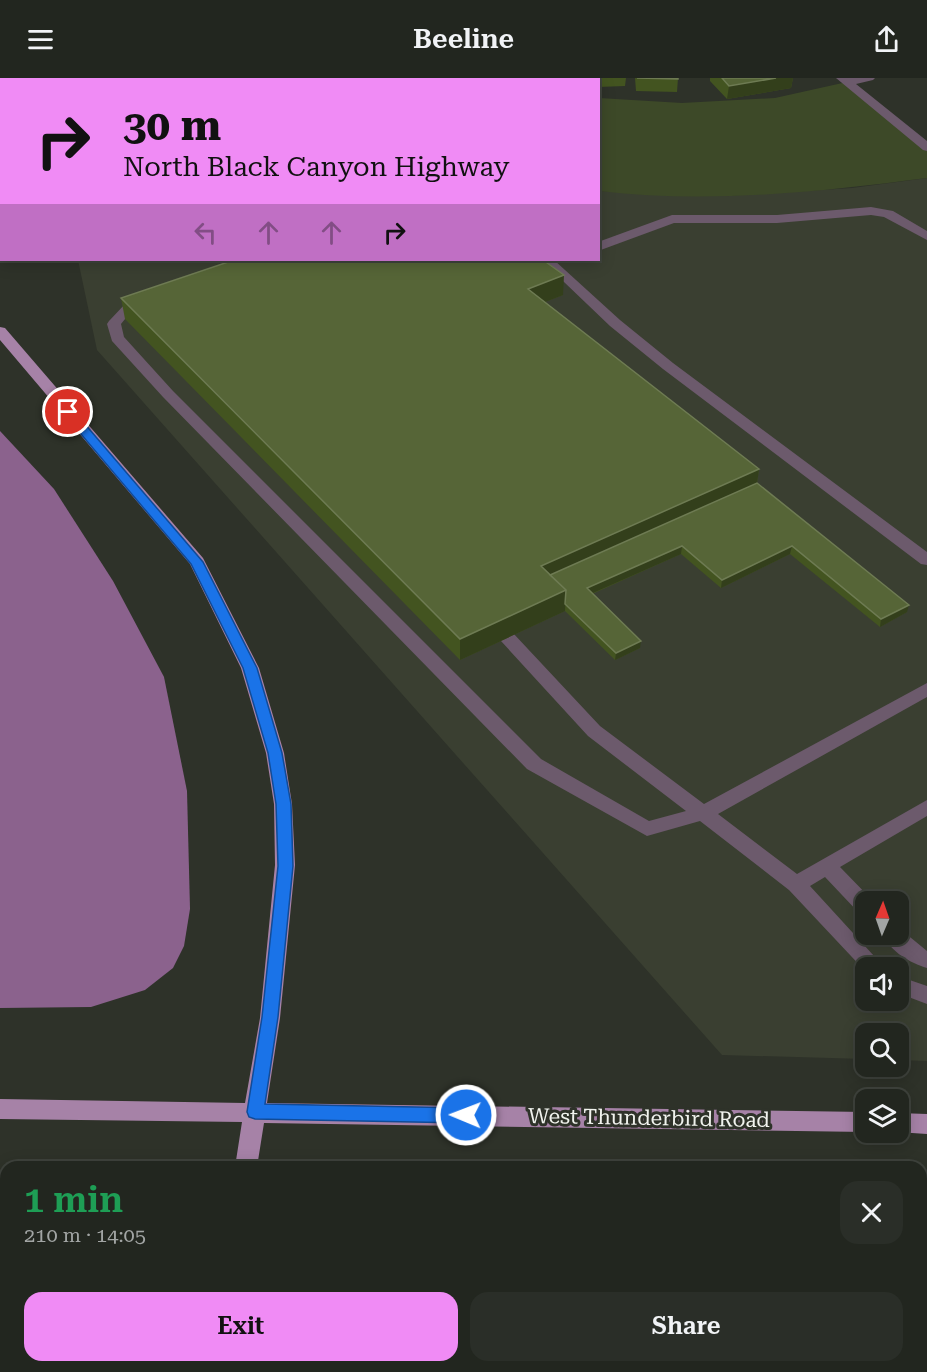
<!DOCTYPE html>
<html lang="en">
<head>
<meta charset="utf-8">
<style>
  body { margin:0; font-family:"Roboto Serif",serif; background:#2a2e28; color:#f1f3f6; height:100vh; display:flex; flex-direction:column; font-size:22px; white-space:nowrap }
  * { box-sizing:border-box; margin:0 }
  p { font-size:20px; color:#a2a5a4 }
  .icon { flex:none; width:33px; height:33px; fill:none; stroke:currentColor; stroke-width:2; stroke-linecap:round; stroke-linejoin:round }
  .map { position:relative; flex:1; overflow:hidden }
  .sheet { position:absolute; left:0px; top:1083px; width:927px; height:212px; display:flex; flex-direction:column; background:#22261f; border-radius:18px 18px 0 0; box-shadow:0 3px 15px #0003,0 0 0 2px #3f433d }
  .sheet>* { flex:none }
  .banner { position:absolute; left:0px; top:0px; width:600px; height:183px; box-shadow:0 3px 15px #0003,0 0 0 2px #3f433d; background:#f08bf5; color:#111; overflow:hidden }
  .needle { width:39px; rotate:2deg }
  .buttons { position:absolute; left:855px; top:813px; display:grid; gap:12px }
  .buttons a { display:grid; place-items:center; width:54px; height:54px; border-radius:12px; background:#22261f; box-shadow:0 3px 15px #0003,0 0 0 2px #3f433d; font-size:30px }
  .pin { position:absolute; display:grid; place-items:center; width:51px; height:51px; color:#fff; margin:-26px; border:3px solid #fff; border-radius:50%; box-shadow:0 2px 6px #0007 }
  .me { position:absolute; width:66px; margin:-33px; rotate:271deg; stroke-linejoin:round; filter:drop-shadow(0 0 4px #0008) }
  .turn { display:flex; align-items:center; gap:21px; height:126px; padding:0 24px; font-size:27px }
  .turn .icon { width:78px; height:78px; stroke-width:2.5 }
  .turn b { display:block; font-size:42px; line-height:51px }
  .lanes { display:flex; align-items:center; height:57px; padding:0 24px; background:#0003; justify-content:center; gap:30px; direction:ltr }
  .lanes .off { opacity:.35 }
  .round { display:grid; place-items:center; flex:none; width:63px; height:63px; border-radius:18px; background:#2a2e28 }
  .summary { display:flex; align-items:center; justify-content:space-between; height:102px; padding:0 24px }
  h1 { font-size:36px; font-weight:600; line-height:45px; color:#1e9e55 }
  .cta { display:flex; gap:12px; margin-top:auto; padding:12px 24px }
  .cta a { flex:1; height:69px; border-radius:18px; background:#f08bf5; color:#111; font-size:24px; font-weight:600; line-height:69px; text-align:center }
  .cta a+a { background:#2a2e28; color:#f1f3f6 }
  header { display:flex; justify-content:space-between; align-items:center; height:78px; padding:0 24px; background:#22261f; font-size:27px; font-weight:600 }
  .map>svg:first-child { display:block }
  .built { fill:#3a3f31; fill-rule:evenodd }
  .green { fill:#3d4928 }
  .water { fill:#8b628d }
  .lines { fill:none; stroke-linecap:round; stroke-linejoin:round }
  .minor { fill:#6c5a6c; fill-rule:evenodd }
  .major { fill:#a682a7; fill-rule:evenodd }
  .wall { fill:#435420 }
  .shaded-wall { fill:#333f1b }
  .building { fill:#566537; stroke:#6e7b53; stroke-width:1.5 }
  .route { fill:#1a73e8; stroke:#114b97; stroke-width:1.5 }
  .labels { text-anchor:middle; stroke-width:6; stroke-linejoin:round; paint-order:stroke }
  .near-street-label { font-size:21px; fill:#f1f3ee; stroke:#2e3229 }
</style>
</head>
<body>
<header><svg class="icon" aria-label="menu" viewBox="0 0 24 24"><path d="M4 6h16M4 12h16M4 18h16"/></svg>Beeline<svg class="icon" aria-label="share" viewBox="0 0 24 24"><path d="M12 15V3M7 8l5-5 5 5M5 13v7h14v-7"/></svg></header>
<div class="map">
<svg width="927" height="1294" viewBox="0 0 927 1294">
  <rect width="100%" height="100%" fill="#2e3229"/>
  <path class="built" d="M927,100V983L899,982L898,956H866L865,981L722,977L97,272L78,182H598L599,113L724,118L852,110ZM866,824H898V856H866ZM866,890H898V922H866Z"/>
  <path class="green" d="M189,0H484L488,1L193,2Z
    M847,4L927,69V100C819,114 707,126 599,113V20L682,25L775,20Z"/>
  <path class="water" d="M0,353L54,411L113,503L164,599L187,713L190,831L184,868L173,890L145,912L91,929L0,930Z"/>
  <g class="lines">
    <path class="minor" d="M134,0H149L150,2H135Z
      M836,0H875L873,2L856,6L927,63V73L923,72Z
      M871,129L893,133L927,153V162L884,139L871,137L777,145H674L598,173V164L672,137H777Z
      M541,182H554L620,242L673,285L927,474V487L921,486L663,291L610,248Z
      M144,217L149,218L151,221C141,230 130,234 121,246L124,259L173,313L541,681L649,743L686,733L588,658L501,563L498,559L501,555H513L600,648L704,726L927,605V619L718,736L797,796L927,722V738L840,789L873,823L866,824V837L859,835L825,799L810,808L885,890H866V894L789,812L700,743L647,758L527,691L163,319L112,263L107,246L109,243L126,225Z
      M899,850L927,873V890C910,885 891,874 882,856H898Z
      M898,898L927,908V926L898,915Z"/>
    <path class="major" d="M0,249L5,250L203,480L259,590L284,675L292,726L295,787L280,940L267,1025L866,1034V1054L264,1045L257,1089H235L242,1044L0,1041V1021L245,1025L260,940L275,787L274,726L266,675L241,590L190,486L0,262Z
      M898,1035L927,1036V1056L897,1054Z
      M0,1128H6V1150H0Z
      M921,1147H927V1169H921Z
      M207,1288H231V1294H207Z"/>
  </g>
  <path class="wall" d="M543,0H564L563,2Z
    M584,0H626L625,8L598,9V2H584Z
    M635,0H678L677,14L636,13Z
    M710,0H793L791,10L727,21L710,3Z
    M563,217L545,224L759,391L757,405L907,534L880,549L790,476L721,510L681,476L592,516L640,570L615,582L565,533L460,582L125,241L121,220Z"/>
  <path class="shaded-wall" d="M776,0H793L791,10L727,21L729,8Z
    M564,197L563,217L527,231L528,211Z
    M759,391L756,412L540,509L541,488Z
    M682,468L681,476L586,518L587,510Z
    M792,468L790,476L721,510L722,502Z
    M566,512L565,533L460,582V561Z
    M909,527L907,534L880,549L881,541Z
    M641,563L640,570L615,582L616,575Z"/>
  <path class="building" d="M637,0H678V1Z
    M722,0H776L729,8Z
    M234,182H543L564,197L528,211L759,391L541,488L566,512L460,561L121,220Z
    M757,405L909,527L881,541L792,468L722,502L682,468L587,510L641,563L616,575L565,526L566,512L550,497Z"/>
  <path class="route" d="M68,330L72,331L203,484L257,590L282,675L291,726L293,788L278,939L265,1026L466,1030L472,1032L475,1037L472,1043L466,1045L255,1041L249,1039L247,1034L262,939L278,788L276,726L268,675L243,590L191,486L64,336L62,334Z"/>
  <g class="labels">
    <g class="near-street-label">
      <text transform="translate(649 1040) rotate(1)" y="7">West Thunderbird Road</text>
    </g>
  </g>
</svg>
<div class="buttons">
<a><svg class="needle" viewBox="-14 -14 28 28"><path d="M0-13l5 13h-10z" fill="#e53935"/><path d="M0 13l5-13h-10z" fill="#a2a5a4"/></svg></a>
<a><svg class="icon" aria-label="sound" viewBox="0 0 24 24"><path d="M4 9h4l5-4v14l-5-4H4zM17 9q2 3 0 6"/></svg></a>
<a><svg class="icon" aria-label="search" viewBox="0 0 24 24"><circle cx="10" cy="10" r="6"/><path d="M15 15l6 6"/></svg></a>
<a><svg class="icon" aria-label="layers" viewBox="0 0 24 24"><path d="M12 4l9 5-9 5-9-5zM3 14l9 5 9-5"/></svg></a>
</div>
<div class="pin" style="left:68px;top:334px;background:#d93025"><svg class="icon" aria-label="arrive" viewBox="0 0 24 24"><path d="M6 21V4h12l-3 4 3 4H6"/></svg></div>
<svg class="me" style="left:466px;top:1037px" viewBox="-20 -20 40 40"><circle r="17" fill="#1a73e8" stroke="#fff" stroke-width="3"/><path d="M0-11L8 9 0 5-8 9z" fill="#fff"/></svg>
<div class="banner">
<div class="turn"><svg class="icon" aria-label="right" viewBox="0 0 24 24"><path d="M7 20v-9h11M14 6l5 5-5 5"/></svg><div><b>30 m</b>North Black Canyon Highway</div></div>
<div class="lanes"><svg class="icon off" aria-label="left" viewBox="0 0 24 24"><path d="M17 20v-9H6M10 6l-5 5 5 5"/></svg><svg class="icon off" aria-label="ahead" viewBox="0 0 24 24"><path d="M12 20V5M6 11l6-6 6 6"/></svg><svg class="icon off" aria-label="ahead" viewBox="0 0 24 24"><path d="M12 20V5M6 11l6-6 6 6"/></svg><svg class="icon" aria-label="right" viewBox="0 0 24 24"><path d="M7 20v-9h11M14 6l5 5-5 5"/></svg></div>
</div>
<section class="sheet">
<div class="summary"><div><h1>1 min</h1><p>210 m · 14:05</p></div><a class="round"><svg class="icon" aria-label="close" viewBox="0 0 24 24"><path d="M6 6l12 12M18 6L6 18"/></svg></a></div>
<div class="cta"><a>Exit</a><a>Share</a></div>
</section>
</div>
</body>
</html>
